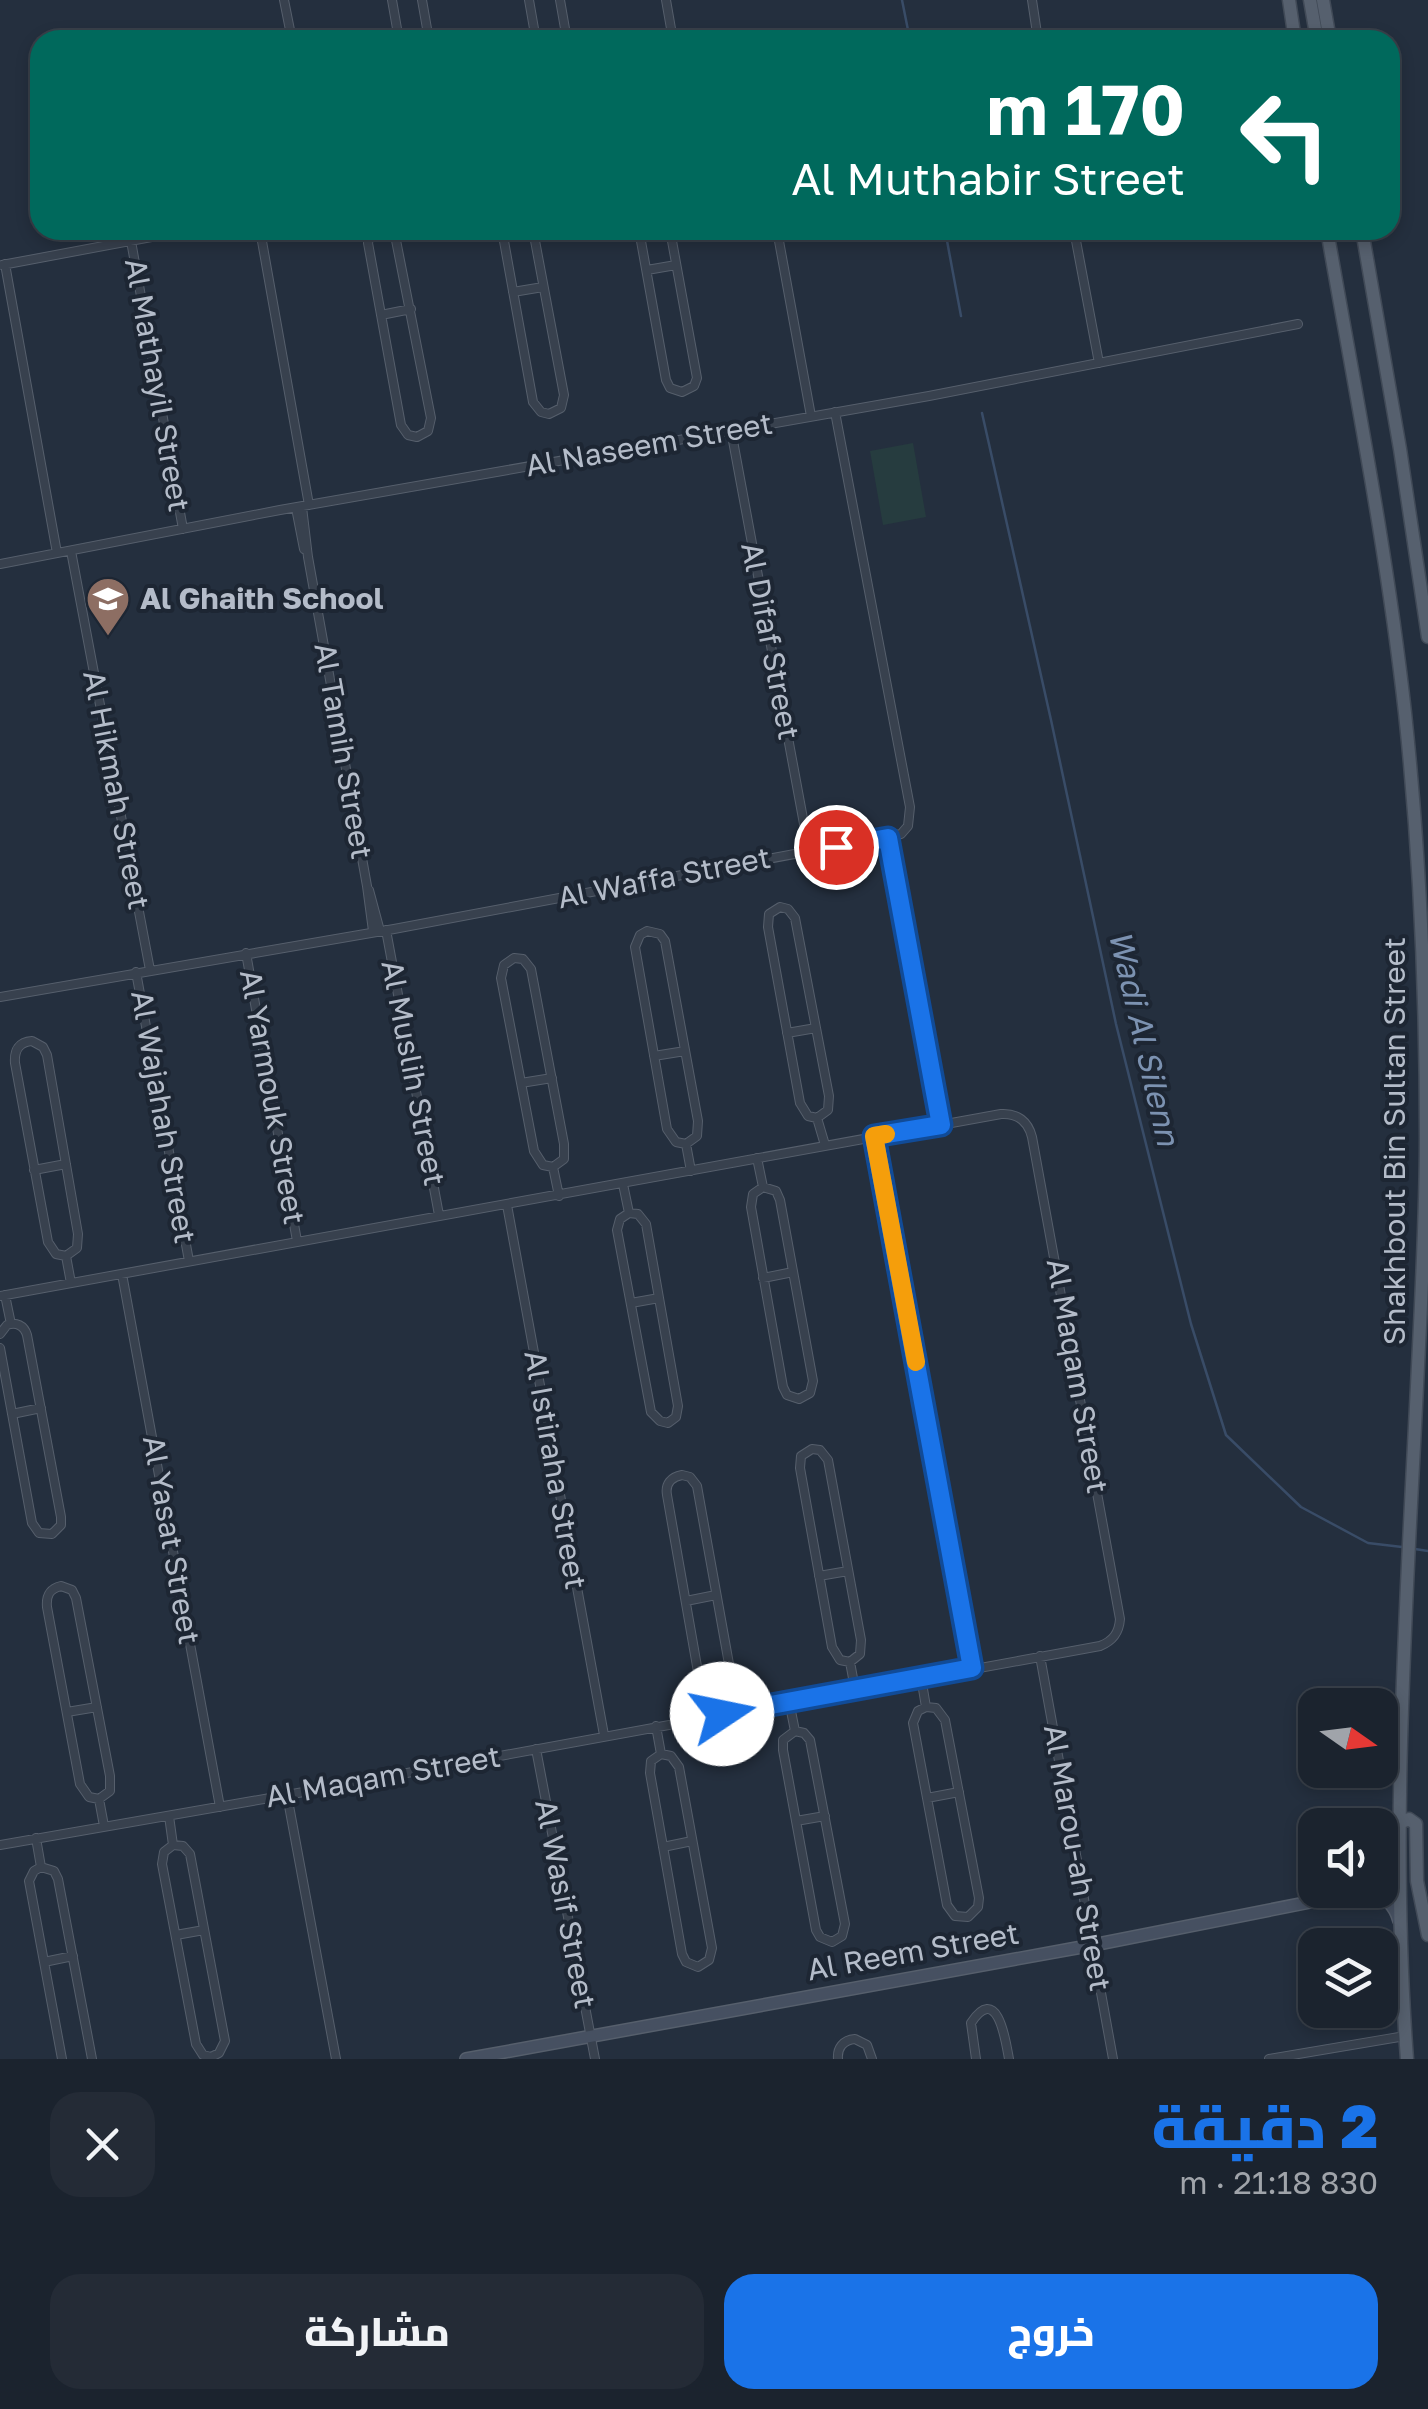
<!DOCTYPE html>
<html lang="ar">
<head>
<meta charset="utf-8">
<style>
  body { margin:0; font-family:"Golos Text",Cairo,sans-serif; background:#242b36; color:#f1f3f6; direction:rtl; height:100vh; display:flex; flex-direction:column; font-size:38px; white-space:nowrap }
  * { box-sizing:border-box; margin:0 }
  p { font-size:32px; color:#a0a4aa }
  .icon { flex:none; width:55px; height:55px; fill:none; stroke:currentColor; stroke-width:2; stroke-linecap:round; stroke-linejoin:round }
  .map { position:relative; height:2059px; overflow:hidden; direction:ltr }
  .drawer { display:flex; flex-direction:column; background:#1b232e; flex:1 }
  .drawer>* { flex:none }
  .banner { position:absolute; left:30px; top:30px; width:1370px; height:210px; border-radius:30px; box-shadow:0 5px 15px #0003,0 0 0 2px #39404a; direction:rtl; background:#00695c; color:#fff; overflow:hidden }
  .needle { width:65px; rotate:104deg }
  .controls { position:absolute; left:1298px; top:1688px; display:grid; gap:20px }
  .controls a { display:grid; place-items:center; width:100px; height:100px; border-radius:20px; background:#1b232e; box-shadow:0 5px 15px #0003,0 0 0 2px #39404a; font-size:50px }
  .pin { position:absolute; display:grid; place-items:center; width:85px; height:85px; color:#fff; margin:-42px; border:5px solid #fff; border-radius:50%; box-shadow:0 2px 10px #0007 }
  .me { position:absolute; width:110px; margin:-55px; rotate:79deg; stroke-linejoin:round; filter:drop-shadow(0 0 8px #0008) }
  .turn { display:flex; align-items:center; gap:35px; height:210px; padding:0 50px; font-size:45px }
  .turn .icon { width:130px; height:130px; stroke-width:2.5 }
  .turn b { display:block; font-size:70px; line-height:85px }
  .round { display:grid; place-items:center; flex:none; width:105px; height:105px; border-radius:30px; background:#242b36 }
  .headline { display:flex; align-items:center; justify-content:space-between; height:170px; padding:0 50px }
  h1 { font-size:60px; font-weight:800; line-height:75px; color:#1a73e8 }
  .cta { display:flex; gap:20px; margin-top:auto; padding:20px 50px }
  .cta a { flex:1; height:115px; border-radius:30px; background:#1a73e8; color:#fff; font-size:40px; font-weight:800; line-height:115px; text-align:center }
  .cta a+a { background:#242b36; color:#f1f3f6 }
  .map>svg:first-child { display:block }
  .park { fill:#263c3f }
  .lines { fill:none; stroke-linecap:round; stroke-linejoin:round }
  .stream { stroke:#394c67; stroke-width:2.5 }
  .street-casing { stroke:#565f6c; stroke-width:10 }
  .secondary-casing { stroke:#565f6c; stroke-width:14 }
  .primary-casing { stroke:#414a57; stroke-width:15 }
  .street { stroke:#38414e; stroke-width:8 }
  .secondary { stroke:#465061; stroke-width:11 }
  .primary { stroke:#56606e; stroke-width:12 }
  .route-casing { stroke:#114b97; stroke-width:25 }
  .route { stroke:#1a73e8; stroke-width:18 }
  .slow { stroke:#f59e0b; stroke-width:18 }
  .labels { text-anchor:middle; stroke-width:8; stroke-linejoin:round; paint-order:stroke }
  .street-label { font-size:30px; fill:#b4bcc9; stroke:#1d2633 }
  .poi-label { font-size:30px; font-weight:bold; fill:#b4bcc9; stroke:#1d2633; text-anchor:start }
  .water-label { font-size:32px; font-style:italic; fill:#7c92b1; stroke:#1d2633 }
</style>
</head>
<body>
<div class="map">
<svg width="1428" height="2059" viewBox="0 0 1428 2059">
  <rect width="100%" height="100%" fill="#242f3e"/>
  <path class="park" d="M913,443L926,517L883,525L870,451Z"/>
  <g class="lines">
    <path class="stream" d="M902,0L910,40
      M945,230L961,316
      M982,413L1051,720L1116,1024L1191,1324L1226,1435L1301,1507L1368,1543L1402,1547
      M1415,1549L1428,1551"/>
    <defs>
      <path id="street" d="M284,0L292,40
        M392,0L399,40
        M422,0L429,40
        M529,0L536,40
        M560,0L567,40
        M666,0L673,40
        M1032,0L1038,40
        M260,230L309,505
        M371,230L368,243L401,425L408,435L417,437L428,431L431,418L394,230
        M502,230L533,402L541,412L549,414L561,408L564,395L533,230
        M639,230L666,380L670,388L682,392L694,386L697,378L670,230
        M777,230L811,416
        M1074,230L1099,363
        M131,241L183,529
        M5,264L57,553
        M2,265L189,230
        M647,270L676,265
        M513,292L543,287
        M381,315L411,309
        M731,430L809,851
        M302,507L308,557L367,886L373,931
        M296,508L304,549
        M71,551L150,970
        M0,564L280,510L929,396L1298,324
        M888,838L941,1125
        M369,890L380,931
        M780,907L788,909L795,918L829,1096L828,1110L817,1118L808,1116L800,1103L768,927L769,914Z
        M386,930L439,1215
        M647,931L660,934L665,941L698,1121L697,1136L686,1144L676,1142L667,1129L635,947L640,935Z
        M246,953L297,1241
        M514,958L523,959L531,969L564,1144V1159L553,1167L543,1165L534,1151L501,978L504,965Z
        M136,972L189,1261
        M0,997L394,929L901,834L908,826L910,807L835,412
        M787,1033L816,1028
        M32,1041L43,1047L47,1055L78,1234L77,1248L66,1256L56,1254L48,1242L15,1063C14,1050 19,1042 32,1041Z
        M654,1056L685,1051
        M521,1083L552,1078
        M817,1118L825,1145
        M875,1137L971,1668
        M686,1144L691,1171
        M757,1158L763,1187
        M553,1167L559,1196
        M34,1170L66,1164
        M623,1184L629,1213
        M763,1187L776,1191L780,1200L813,1381L810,1393L799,1399L787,1395L783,1387L751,1207L753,1194Z
        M507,1205L604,1735
        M629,1213L638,1214L646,1224L678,1406L676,1417L668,1423L660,1421L651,1412L617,1230L620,1219Z
        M66,1256L71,1283
        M122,1274L220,1807
        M763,1278L793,1272
        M5,1295L11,1324
        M0,1296L1001,1114C1017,1113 1028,1121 1032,1137L1120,1619C1119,1633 1113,1641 1100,1646L287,1795L0,1845
        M631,1303L659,1298
        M0,1334L7,1325C16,1322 24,1325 27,1335L61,1517V1525L52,1534L39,1533L32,1523L0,1348
        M12,1414L41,1408
        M812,1449L820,1450L828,1460L861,1640L860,1654L850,1662L840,1660L832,1647L800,1468L801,1456Z
        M682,1475L690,1477L697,1486L729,1664L727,1677L716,1685L705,1682L698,1672L667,1495C665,1484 671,1477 682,1475Z
        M819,1576L848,1571
        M61,1586L72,1590L76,1598L110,1776V1791L99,1799L89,1797L80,1784L47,1607C46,1596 49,1589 61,1586Z
        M686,1601L716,1595
        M1040,1656L1113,2059
        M850,1662L855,1689
        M921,1677L926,1707
        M716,1685L722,1714
        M789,1701L795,1731
        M926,1707L936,1708L945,1720L979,1898L978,1907L968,1917L955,1916L947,1905L913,1723L918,1711Z
        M67,1712L97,1707
        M656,1726L661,1754
        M795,1731L804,1733L810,1740L845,1924L842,1936L832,1942L820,1937L816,1930L783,1750V1740Z
        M536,1749L595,2059
        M661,1754L671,1756L679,1767L712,1948L709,1960L698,1967L686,1962L682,1954L650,1773L651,1761Z
        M287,1795L336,2059
        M927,1798L959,1792
        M99,1799L104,1826
        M169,1816L173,1845
        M796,1821L825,1816
        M36,1838L41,1867
        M173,1845L183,1846L190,1854L225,2041L219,2053L211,2057L203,2055L196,2044L162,1864L164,1852Z
        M663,1847L692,1841
        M176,1935L204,1930
        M44,1962L73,1956
        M62,2059L29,1881L34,1871L41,1867L54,1871L58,1879L92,2059
        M838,2059C837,2048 843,2040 855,2039L867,2045L872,2059
        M976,2059L971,2023C998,1982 1006,2043 1009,2059
        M1269,2059L1405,2036"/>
      <path id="secondary" d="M1380,1884L1393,1866L1398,1852
        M1368,1892C1384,1895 1395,1905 1399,1921
        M466,2059L1093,1945L1371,1890"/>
      <path id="primary" d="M1289,0L1295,40
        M1310,0L1317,40
        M1323,0L1330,40
        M1327,230C1355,390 1387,551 1405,713C1420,854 1426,995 1426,1137C1426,1220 1421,1303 1417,1386C1406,1610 1390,1835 1407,2059
        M1362,230L1400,449L1428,637
        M1399,1825L1402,1822L1409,1819L1416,1824L1417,1881L1428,1935"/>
    </defs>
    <use href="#street" class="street-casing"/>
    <use href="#secondary" class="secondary-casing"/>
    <use href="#primary" class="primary-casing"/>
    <use href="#street" class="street"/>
    <use href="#secondary" class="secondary"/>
    <use href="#primary" class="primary"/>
  </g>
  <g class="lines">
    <defs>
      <path id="route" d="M722,1714L972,1668L874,1136L941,1125L888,838L836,847"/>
    </defs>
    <use href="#route" class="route-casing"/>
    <use href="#route" class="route"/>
    <path class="slow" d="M886,1134L874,1136L916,1362"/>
  </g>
  <defs>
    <symbol id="school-pin" viewBox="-11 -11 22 30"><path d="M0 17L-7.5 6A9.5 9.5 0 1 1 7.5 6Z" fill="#8d6e63" stroke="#1d2633"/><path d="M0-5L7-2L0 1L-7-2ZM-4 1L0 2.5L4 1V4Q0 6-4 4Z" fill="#fff"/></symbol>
  </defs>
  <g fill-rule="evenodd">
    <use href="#school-pin" x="83" y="574" width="50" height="68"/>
  </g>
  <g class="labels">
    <g class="street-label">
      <text transform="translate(157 385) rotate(80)" y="10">Al Mathayil Street</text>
      <text transform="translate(649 445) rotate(-10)" y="10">Al Naseem Street</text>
      <text transform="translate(770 641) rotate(79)" y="10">Al Difaf Street</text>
      <text transform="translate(343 751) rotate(80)" y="10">Al Tamih Street</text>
      <text transform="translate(116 790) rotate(79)" y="10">Al Hikmah Street</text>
      <text transform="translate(664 878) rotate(-11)" y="10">Al Waffa Street</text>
      <text transform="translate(413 1073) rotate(79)" y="10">Al Muslih Street</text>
      <text transform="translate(272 1097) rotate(80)" y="10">Al Yarmouk Street</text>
      <text transform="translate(163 1117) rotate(80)" y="10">Al Wajahah Street</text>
      <text transform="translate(1395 1141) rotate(-90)" y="10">Shakhbout Bin Sultan Street</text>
      <text transform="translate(1077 1376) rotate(80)" y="10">Al Maqam Street</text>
      <text transform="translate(555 1470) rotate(80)" y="10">Al Istiraha Street</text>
      <text transform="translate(171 1540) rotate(80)" y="10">Al Yasat Street</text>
      <text transform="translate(383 1777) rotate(-10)" y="10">Al Maqam Street</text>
      <text transform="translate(1077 1858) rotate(80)" y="10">Al Marou-ah Street</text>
      <text transform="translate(565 1904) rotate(79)" y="10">Al Wasif Street</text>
      <text transform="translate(913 1952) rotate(-10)" y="10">Al Reem Street</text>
    </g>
    <g class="poi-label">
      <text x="140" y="609">Al Ghaith School</text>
    </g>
    <g class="water-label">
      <text transform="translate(1144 1038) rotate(77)" y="11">Wadi Al Silenn</text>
    </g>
  </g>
</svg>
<div class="controls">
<a><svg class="needle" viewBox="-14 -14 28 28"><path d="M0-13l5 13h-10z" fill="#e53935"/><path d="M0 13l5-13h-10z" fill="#a0a4aa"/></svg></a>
<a><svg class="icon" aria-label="sound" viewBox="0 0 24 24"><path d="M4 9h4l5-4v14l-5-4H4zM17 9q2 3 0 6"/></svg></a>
<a><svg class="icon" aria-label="layers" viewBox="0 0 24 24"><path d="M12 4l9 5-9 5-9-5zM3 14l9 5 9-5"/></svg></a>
</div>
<div class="pin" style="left:836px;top:847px;background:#d93025"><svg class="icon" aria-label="arrive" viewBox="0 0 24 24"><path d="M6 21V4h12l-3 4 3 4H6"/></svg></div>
<svg class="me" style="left:722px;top:1714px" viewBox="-20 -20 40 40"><circle r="19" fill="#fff"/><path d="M0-13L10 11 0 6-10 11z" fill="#1a73e8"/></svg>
<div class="banner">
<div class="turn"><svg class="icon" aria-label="left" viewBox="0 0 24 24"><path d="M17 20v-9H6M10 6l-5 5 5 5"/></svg><div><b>170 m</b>Al Muthabir Street</div></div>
</div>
</div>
<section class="drawer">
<div class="headline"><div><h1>2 دقيقة</h1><p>830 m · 21:18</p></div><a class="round"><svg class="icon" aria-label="close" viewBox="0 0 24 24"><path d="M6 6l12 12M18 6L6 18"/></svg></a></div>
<div class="cta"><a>خروج</a><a>مشاركة</a></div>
</section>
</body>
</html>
